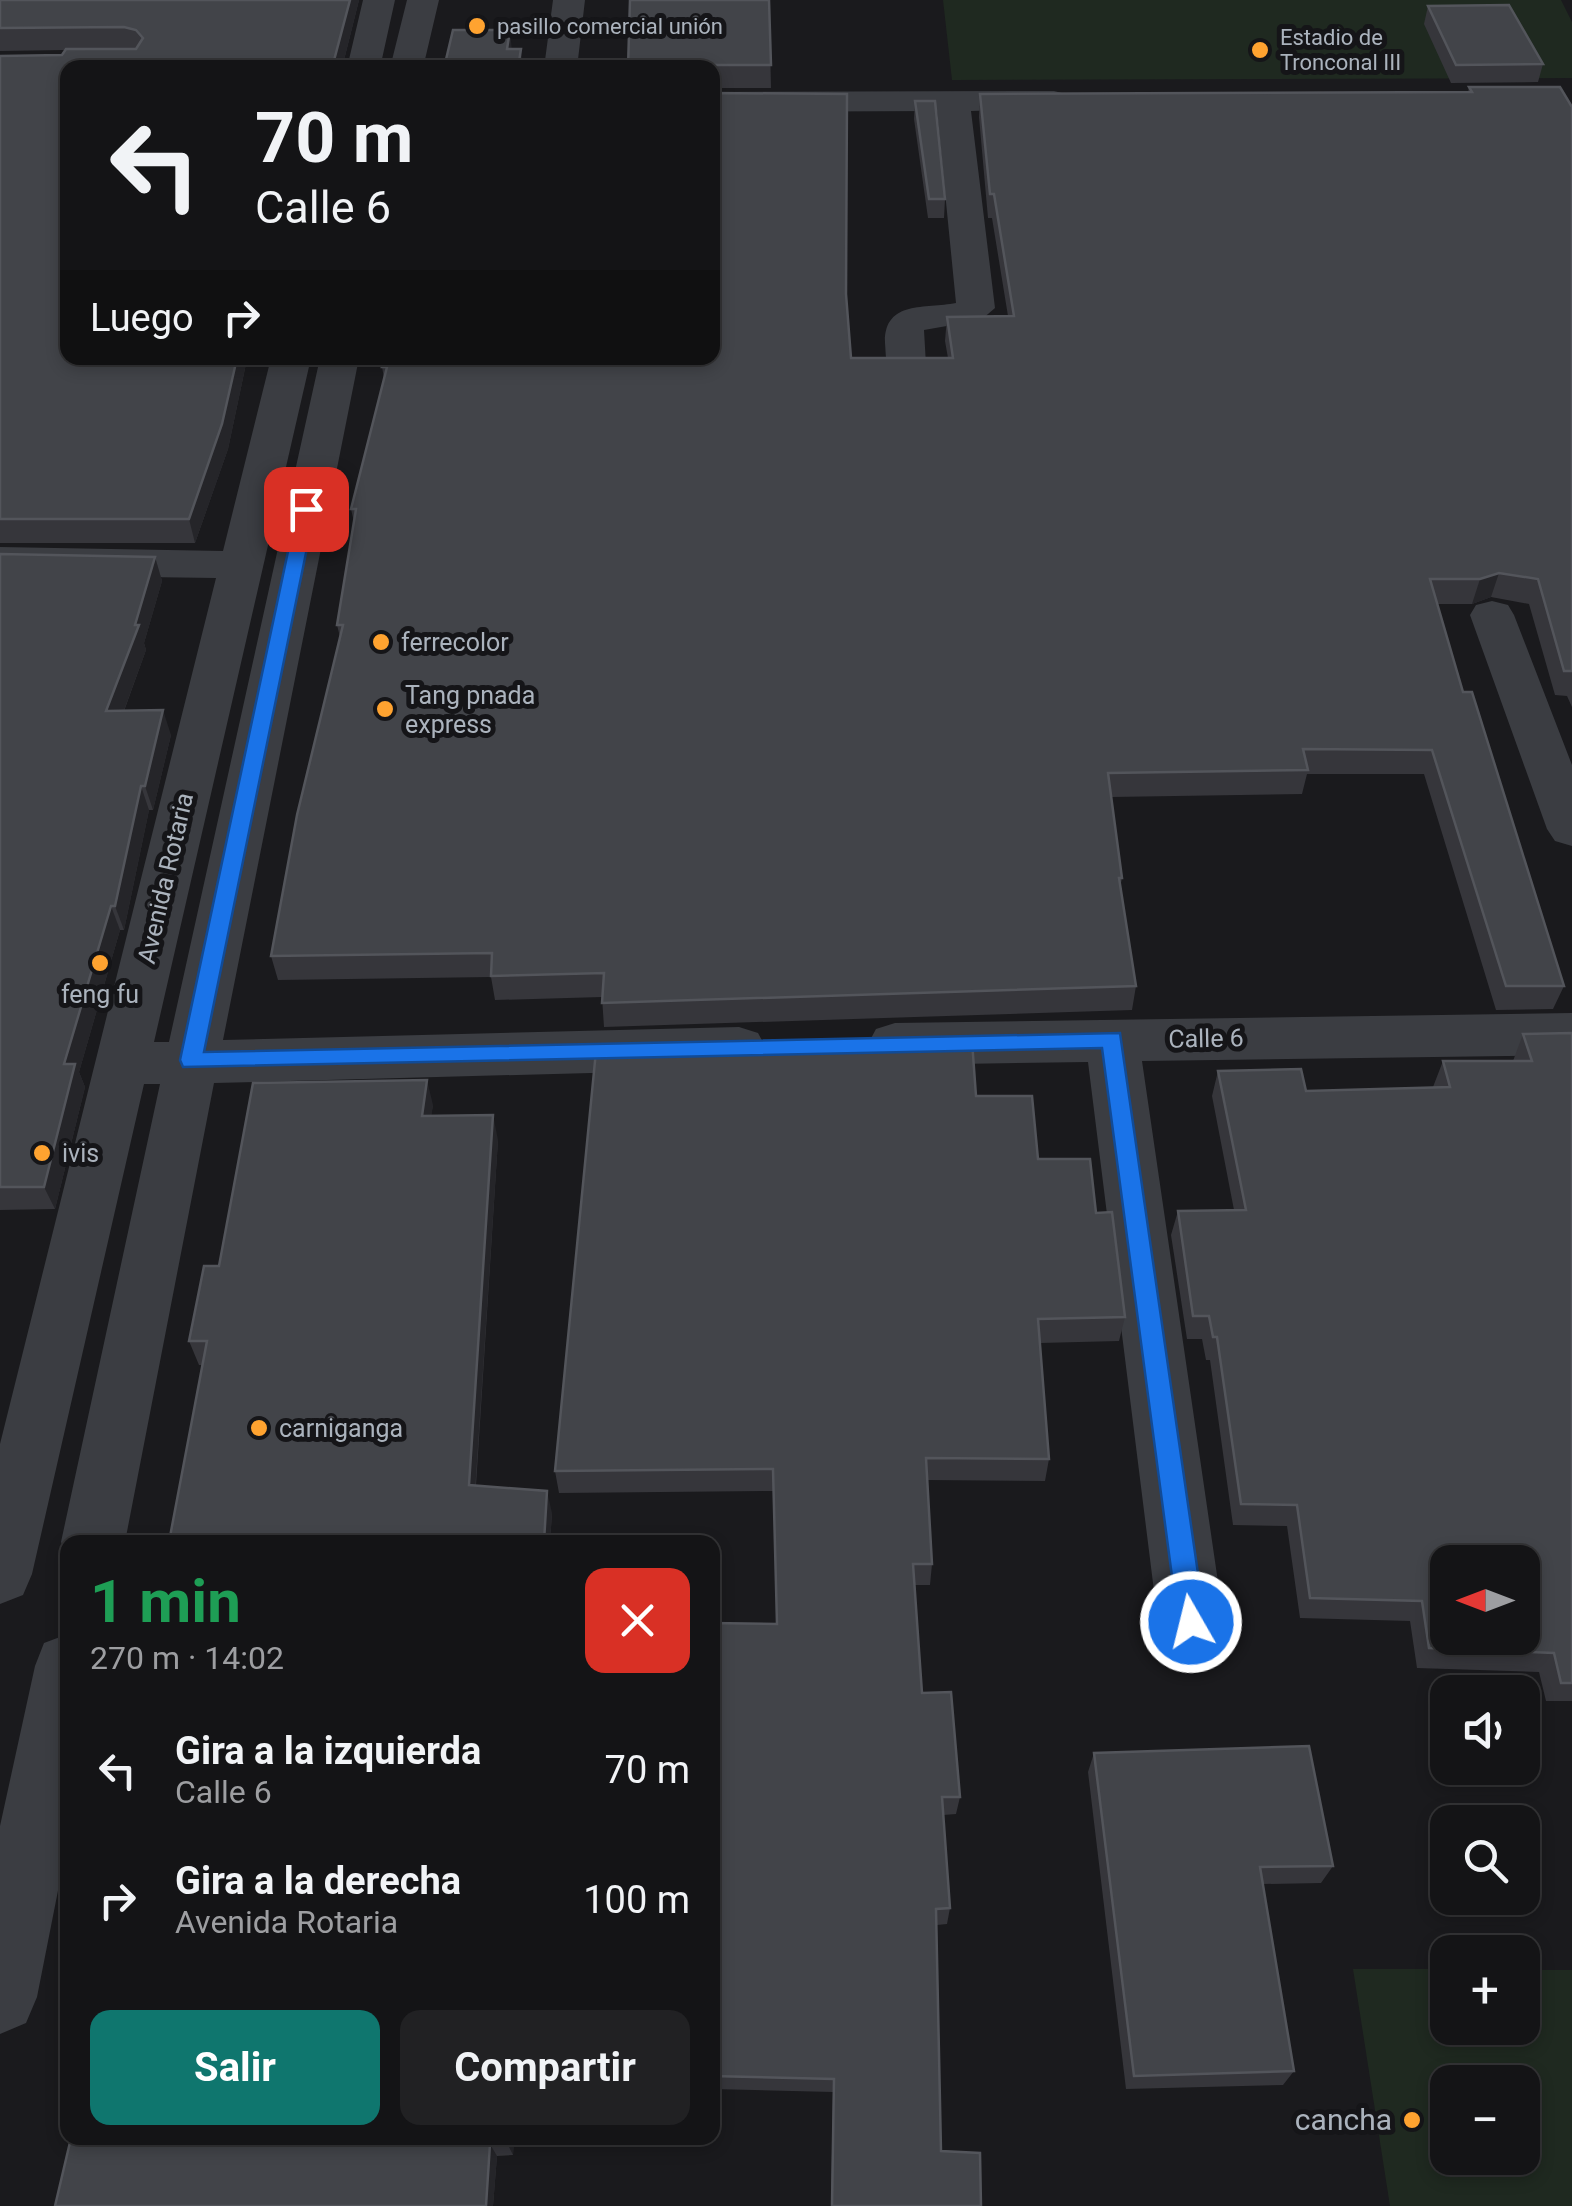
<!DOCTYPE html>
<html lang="es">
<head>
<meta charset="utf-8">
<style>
  body { margin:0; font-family:Roboto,sans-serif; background:#212123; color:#f1f3f6; height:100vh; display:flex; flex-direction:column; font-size:38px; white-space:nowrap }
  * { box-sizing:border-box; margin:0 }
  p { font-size:32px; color:#9d9ea1 }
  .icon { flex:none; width:55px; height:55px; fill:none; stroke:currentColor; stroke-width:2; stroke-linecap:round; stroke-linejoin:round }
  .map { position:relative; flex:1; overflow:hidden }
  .sheet { position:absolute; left:60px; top:1535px; width:660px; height:610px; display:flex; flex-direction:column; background:#141416; border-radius:20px; box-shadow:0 5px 15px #0003,0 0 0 2px #333335 }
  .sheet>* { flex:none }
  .guide { position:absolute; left:60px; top:60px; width:660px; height:305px; border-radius:20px; box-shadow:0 5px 15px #0003,0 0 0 2px #333335; background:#141416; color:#f1f3f6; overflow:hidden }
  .needle { width:65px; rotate:270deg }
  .buttons { position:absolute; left:1430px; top:1545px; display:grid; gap:20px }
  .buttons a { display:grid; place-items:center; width:110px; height:110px; border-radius:20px; background:#141416; box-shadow:0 5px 15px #0003,0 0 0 2px #333335; font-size:50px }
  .pin { position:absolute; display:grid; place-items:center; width:85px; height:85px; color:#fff; margin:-42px; border-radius:20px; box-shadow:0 5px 15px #0006 }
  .me { position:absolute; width:110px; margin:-55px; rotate:352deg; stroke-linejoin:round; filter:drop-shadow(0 0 8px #0008) }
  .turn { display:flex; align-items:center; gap:35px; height:210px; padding:0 30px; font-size:45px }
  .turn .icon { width:130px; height:130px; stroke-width:2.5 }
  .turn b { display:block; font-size:70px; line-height:85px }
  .then { display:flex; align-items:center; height:95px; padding:0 30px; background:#0003; gap:20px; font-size:38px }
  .round { display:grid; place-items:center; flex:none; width:105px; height:105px; border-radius:20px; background:#212123 }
  .headline { display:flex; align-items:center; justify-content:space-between; height:170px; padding:0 30px }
  h1 { font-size:60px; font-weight:700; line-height:75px; color:#1e9e55 }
  .button { display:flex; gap:20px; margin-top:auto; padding:20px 30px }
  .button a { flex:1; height:115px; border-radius:20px; background:#0f766e; color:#fff; font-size:40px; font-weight:700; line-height:115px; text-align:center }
  .button a+a { background:#212123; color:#f1f3f6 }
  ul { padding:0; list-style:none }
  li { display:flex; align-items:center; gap:30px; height:130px; padding:0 30px }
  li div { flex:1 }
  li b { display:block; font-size:38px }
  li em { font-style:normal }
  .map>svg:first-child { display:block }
  .green { fill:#1f2920; fill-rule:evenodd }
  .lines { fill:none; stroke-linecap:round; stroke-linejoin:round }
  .minor { fill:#3b3d42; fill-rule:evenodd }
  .wall { fill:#36363b }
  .shaded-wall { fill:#252529 }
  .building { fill:#424449; stroke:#53555b; stroke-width:2.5; fill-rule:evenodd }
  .route { fill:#1a73e8; stroke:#114b97; stroke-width:2.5 }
  .poi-dot { fill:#ffa330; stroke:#151518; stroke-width:4 }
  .labels { text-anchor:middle; stroke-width:10; stroke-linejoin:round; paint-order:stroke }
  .far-poi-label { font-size:22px; fill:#abb3bd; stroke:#151518; text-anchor:start }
  .poi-label { font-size:25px; fill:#abb3bd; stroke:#151518; text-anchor:start }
  .street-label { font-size:25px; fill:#abb3bd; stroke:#151518 }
  .near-poi-label { font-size:30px; fill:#abb3bd; stroke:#151518; text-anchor:end }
</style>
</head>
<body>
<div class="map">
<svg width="1572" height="2206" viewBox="0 0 1572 2206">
  <rect width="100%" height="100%" fill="#1a1a1d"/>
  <path class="green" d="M943,0H1561L1572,22V78L952,80Z
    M1353,1969H1447L1448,2028H1522L1523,1970H1572V2206H1390ZM1448,2082H1522V2158H1448Z"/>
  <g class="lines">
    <path class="minor" d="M363,0H395L380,68H347Z
      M407,0H439L423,68H390Z
      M553,0H585L577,68H544Z
      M1054,91L1066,94L1071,101L1066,108L971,111L995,308L981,320L924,330L926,365L920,373L906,377L892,373C885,363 886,355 885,343C884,300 925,309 956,303L937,111L712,112V92Z
      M271,358H311L154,1042H169L320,358H359L223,1040L739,1027L758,1033L766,1048L758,1063L739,1069L214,1083L125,1542H68V1557L61,1542L160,1084H144L32,1574L23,1595L0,1604V1444L216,578L0,575V547L223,551Z
      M1492,601L1508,605L1514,615L1572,765V846L1555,841L1547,829L1470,615L1476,605Z
      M1572,1013V1055L1142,1061L1224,1623L1214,1645L1191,1654L1168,1645L1158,1623L1088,1062L895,1065L876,1059L868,1044L876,1029L895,1023Z
      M68,1634V1840L37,1997L26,2023L0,2034V1826L35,1666L44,1643Z"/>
  </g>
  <path class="wall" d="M0,0H359L342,68H68V358H256L255,359H247L228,449L195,543H0V56L62,55L65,50L0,51Z
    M769,0L771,88H712V68H628Z
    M1428,6L1543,64L1538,82L1451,83L1424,24Z
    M1469,87L1572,107V707L1567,696L1555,695L1529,604L1491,597L1472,604H1437L1463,692L1564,986L1553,1009L1496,1010L1424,774H1307L1302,794L1111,797L1122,878L1120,888L1136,986L1132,1010L604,1027L602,997L495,1000L491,977L278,980L271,956L340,637L337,625L354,522L351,509L384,378L382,367L846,294L851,358H948L945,341L947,317L1008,316L992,218H988L979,117L980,94L1468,92Z
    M915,101L945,199L944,218H928L914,119Z
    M0,554L155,557L162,581L144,643L146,650L124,711L171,735L153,810H149L124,930H120L79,1072L85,1087L55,1209L0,1210Z
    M1572,1033V1701H1546L1539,1672L1417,1668L1410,1621L1300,1618L1287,1526L1233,1525L1210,1360H1206L1202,1339H1187L1171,1235L1178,1211L1234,1210L1212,1096L1218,1071L1306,1091L1433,1087L1443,1061H1513L1523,1034Z
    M976,1096L1038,1159L1096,1213L1125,1317L1119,1341L1040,1343L1049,1459L1045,1481L927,1480L932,1564L930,1585H915L922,1693L960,1797L956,1814L943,1815L950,1908L947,1924L937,1925L941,2151L981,2206H831L833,2092L712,2089V1623L777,1624L773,1491L559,1493L555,1471Z
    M433,1105L431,1115L498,1140L476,1485L552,1513L550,1542H169L203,1365H199L189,1341L219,1266Z
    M1094,1753L1333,1866L1321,1883L1263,1884L1294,2071L1283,2085L1126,2089L1088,1772Z
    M514,2138L513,2155L497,2156L493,2206H55Z"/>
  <path class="shaded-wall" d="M350,0H359L342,68H332Z
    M510,30L512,52L507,49Z
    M521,49L523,68H518Z
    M237,358H247V359L228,449L195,543L189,519Z
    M155,557L162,581L144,643L146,650L115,735L106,711L135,625Z
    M1499,573L1491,597L1472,604L1480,579Z
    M163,710L171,735L153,810L145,786Z
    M141,786L149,810L124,930L115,906Z
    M111,906L120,930L79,1072L85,1087L55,1209L44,1187L64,1064Z
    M427,1080L433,1105L428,1141L422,1116Z
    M493,1115L498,1140L474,1507L469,1485Z
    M547,1491L552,1513L550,1542H544Z
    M507,2138H514L513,2155L507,2143Z
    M490,2144L497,2156L493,2206H486Z"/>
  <path class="building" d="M0,0H350L332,68H68V358H237L222,424L189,519H0V56L62,55L66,49H136L143,38L136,30L124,27L0,28Z
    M630,0H769L771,65H711L709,68H628Z
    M1509,5L1543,64L1456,65L1428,6Z
    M453,30H510L507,49H521L518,68H444Z
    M1469,87H1560L1572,107V671H1564L1538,579L1499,573L1480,579H1430L1463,692H1472L1564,986H1506L1432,750L1303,749L1308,770L1108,773L1122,878H1119L1136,986L602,1003L604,973L491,976L492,953L271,956L297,815L343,625H337L356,509H351L387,367H382L385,358H712V93L847,94L846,294L851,358H953L947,317L1014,316L994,194H990L980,94L1472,92Z
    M915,101H935L945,199H929Z
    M0,554L155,557L135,625H139L106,711L163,710L145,786H141L115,906H111L64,1064H75L44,1187H0Z
    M1572,1033V1683H1561L1554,1653L1429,1648L1422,1601L1310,1598L1297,1505L1241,1504L1217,1337H1213L1209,1316H1193L1178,1211L1246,1210L1218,1071L1301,1069L1306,1091L1450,1087L1443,1061H1532L1523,1034ZM1448,1562H1522V1638H1448Z
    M972,1041L976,1096H1032L1038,1159H1090L1096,1213L1112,1212L1125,1317L1038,1319L1049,1459L926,1458L932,1564H913L922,1693L951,1692L960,1797H942L950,1908L936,1909L941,2151L980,2153L981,2206H832L834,2079L712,2076V1623L777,1624L773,1469L555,1471L596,1051Z
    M427,1080L422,1116L493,1115L469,1485L547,1491L544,1542H169L207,1341H189L204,1266H219L253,1083Z
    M1309,1746L1333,1866L1260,1867L1294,2071L1134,2076L1094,1753Z
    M71,2138H507V2143L490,2144L486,2206H55Z"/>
  <path class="route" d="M306,504L315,509L204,1052L1120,1033L1205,1622L1201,1632L1191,1635L1182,1632L1178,1622L1102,1048L183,1067L180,1060L297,509Z"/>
  <g class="poi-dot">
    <circle cx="477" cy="26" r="10"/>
    <circle cx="1260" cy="50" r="10"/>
    <circle cx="381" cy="642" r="10"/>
    <circle cx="385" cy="709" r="10"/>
    <circle cx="100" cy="963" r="10"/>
    <circle cx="42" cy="1153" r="10"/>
    <circle cx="259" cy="1428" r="10"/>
    <circle cx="1412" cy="2120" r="10"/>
  </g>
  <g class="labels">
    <g class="far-poi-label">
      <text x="497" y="34">pasillo comercial unión</text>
      <text x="1280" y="45">Estadio de<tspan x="1280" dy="25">Tronconal III</tspan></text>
    </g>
    <g class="poi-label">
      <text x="401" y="651">ferrecolor</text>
      <text x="405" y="704">Tang pnada<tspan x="405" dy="29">express</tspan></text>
      <text x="100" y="1003" text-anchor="middle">feng fu</text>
      <text x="62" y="1162">ivis</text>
      <text x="279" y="1437">carniganga</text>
    </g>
    <g class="street-label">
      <text transform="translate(165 878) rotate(-77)" y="9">Avenida Rotaria</text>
      <text transform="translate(1206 1038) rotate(-1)" y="9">Calle 6</text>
    </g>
    <g class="near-poi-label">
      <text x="1392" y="2130">cancha</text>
    </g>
  </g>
</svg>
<div class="buttons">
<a><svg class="needle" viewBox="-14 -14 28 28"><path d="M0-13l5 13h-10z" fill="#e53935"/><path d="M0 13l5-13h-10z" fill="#9d9ea1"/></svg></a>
<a><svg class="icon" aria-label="sound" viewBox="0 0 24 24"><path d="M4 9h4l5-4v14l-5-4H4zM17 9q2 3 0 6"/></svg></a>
<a><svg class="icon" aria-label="search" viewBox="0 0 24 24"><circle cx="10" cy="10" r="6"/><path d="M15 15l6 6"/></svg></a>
<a>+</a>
<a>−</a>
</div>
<div class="pin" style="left:306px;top:509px;background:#d93025"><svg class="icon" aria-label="arrive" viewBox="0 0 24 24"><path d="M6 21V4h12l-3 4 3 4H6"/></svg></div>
<svg class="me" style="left:1191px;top:1622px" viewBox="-20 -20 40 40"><circle r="17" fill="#1a73e8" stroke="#fff" stroke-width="3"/><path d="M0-11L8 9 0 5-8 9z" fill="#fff"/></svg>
<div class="guide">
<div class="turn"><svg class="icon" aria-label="left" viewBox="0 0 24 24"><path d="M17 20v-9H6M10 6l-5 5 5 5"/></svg><div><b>70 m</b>Calle 6</div></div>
<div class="then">Luego<svg class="icon" aria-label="right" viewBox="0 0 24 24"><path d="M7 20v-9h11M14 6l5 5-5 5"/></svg></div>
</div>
<section class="sheet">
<div class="headline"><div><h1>1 min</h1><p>270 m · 14:02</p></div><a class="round" style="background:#d93025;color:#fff"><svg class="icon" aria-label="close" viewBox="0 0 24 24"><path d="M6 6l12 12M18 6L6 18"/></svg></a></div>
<ul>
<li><svg class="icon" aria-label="left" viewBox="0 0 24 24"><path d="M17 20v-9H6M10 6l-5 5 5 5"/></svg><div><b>Gira a la izquierda</b><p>Calle 6</p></div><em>70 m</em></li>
<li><svg class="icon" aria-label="right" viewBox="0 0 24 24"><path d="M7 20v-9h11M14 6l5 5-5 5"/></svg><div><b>Gira a la derecha</b><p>Avenida Rotaria</p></div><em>100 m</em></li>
</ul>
<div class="button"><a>Salir</a><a>Compartir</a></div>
</section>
</div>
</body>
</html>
